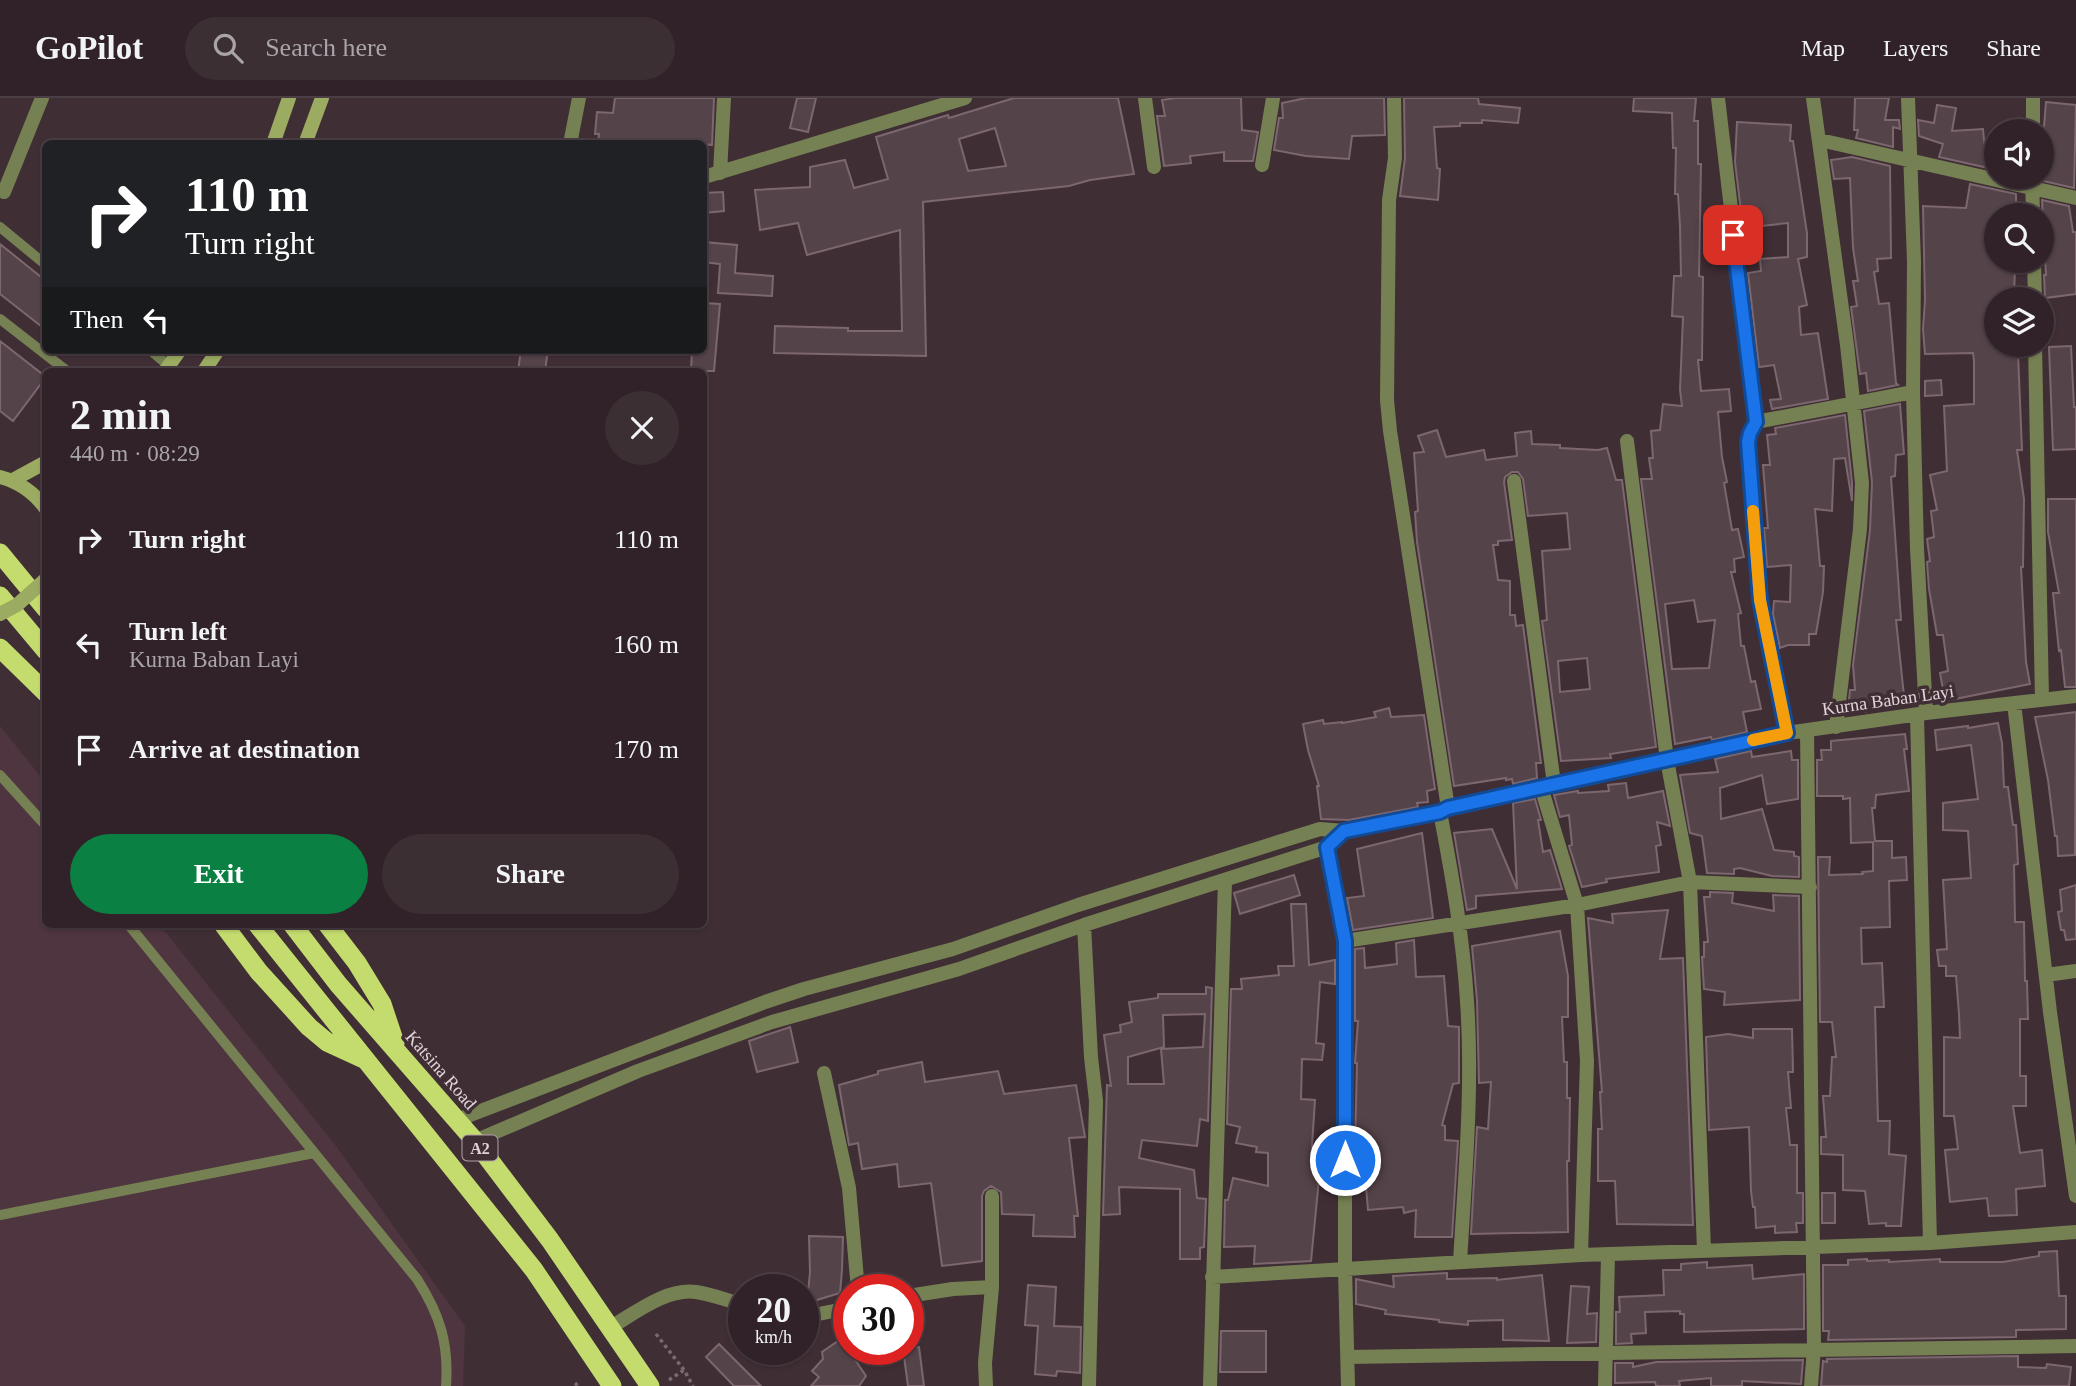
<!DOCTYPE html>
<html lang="en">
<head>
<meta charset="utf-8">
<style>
  body { margin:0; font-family:Georgia,serif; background:#3c2f34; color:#f1f3f6; height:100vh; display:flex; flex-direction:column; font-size:26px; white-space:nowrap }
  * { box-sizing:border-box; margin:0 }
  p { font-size:23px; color:#a8a4a8 }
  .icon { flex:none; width:38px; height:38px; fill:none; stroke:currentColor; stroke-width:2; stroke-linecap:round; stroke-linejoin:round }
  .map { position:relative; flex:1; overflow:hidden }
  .details { position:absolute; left:42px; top:270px; width:665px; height:560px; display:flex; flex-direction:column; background:#302228; border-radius:10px; box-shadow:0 2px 5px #0004,0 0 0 2px #4b3f45 }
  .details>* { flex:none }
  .banner { position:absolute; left:42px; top:42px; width:665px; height:214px; border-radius:10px; box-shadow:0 2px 5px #0004,0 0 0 2px #4b3f45; background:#202124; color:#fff; overflow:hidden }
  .tools { position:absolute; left:1984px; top:21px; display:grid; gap:14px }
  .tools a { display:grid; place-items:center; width:70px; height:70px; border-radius:50%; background:#302228; box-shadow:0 2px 5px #0004,0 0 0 2px #4b3f45; font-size:35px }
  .speed { position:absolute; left:728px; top:1176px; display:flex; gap:14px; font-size:35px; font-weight:700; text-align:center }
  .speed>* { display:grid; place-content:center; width:91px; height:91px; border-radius:50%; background:#302228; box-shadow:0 2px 5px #0004,0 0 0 2px #4b3f45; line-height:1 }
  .speed small { font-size:18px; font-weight:400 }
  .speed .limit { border:10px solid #d22; background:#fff; color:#111 }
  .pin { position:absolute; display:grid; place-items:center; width:60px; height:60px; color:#fff; margin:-30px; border-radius:14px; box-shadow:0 4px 10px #0006 }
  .me { position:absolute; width:77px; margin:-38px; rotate:0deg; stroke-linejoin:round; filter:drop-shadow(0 0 5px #0008) }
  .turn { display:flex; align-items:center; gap:24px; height:147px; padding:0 28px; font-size:32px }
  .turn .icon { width:91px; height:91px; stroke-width:2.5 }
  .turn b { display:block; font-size:49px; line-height:60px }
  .then { display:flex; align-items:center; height:66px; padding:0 28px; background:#0003; gap:14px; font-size:26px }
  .round { display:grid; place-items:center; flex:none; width:74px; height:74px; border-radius:37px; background:#3c2f34 }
  .summary { display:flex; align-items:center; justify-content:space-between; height:119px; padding:0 28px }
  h1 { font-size:42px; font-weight:800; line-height:52px }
  .button { display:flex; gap:14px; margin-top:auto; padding:14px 28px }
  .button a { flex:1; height:80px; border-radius:42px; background:#0b8043; color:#fff; font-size:28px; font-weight:800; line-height:80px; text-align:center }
  .button a+a { background:#3c2f34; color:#f1f3f6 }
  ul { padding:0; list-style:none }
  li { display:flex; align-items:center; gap:21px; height:105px; padding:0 28px }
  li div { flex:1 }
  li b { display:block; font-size:26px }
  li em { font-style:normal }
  header { display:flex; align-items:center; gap:42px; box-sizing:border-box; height:98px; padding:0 35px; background:#302228; border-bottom:2px solid #4b3f45 }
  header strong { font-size:33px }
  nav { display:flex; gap:38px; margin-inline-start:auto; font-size:24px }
  .search { width:490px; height:63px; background:#3c2f34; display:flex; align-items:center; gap:18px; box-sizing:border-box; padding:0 24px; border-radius:38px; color:#a8a4a8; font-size:26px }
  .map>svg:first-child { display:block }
  .built { fill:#4e353f }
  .building { fill:#55434a; stroke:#7c676f; stroke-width:2; fill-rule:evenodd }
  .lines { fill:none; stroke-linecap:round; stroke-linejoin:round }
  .path { stroke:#7a6a70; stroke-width:3.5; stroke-dasharray:3.5 3.5; stroke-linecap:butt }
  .service { stroke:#768153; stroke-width:10 }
  .minor { stroke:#768153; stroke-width:14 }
  .secondary { stroke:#9bab61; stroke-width:14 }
  .trunk { stroke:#c4db6e; stroke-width:19 }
  .secondary-bridge { stroke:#9bab61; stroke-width:14 }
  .route-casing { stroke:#114b97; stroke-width:18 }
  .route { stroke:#1a73e8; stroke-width:12 }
  .slow { stroke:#f59e0b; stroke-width:12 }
  .labels { text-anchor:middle; stroke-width:7; stroke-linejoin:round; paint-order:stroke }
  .shield { fill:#402e35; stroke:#b0a2a8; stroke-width:2 }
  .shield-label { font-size:16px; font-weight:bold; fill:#e0d4d9 }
  .street-label { font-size:18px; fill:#e0d4d9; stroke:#402e35 }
</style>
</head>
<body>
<header>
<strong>GoPilot</strong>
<div class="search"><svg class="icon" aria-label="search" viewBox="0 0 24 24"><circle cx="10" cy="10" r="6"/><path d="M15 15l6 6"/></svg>Search here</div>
<nav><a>Map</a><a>Layers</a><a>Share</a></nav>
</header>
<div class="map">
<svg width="2076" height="1288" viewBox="0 0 2076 1288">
  <rect width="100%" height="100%" fill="#402e35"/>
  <path class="built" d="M0,628L45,684L46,826H159L336,1048L465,1228L463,1288H0Z"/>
  <path class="building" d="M615,0H714L712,47L704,46H598L599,36H595L597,14L613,15Z
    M797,0H816L808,34L790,30Z
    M1014,0H1118L1134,76L1090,82L1069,88L923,104L926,258L774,255L775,228L848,230V233H902L900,132L807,157L798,125L760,132L755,92L810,89V69L845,62L854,90L888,81L876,39L948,17L949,20ZM995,30L1006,68L968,73L959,41Z
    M1175,0H1241L1242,32L1258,34L1253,63H1224V54L1190,58L1191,65L1164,68L1157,18H1165L1162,2Z
    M1306,0H1384L1385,37L1352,38L1349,61L1306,58L1274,52L1279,20H1283L1282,5Z
    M1404,0H1478L1479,6L1520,10L1518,25L1482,22V25H1460V28L1434,29L1437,70L1440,71L1438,102L1400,98L1405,60Z
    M1634,0H1696L1694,23H1698V66H1701L1699,178L1703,179L1702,262H1698L1701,293L1729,291L1731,313L1718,314L1722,359L1727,384L1724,385L1732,432L1738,431L1744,459L1734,461L1735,474H1731L1741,515L1738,516L1741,548H1744L1751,584L1755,583L1761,611L1743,614L1747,634L1712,642L1711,639L1675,646L1641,381H1652L1649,360H1653L1651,333L1660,332L1663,306L1682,308L1680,292L1683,219L1672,218L1674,178H1681L1680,128L1678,96H1675L1676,50H1673L1672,15L1633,13ZM1694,502L1698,524L1715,522L1709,570L1672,571L1665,506Z
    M1855,0H1889L1885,22H1899L1900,31L1893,29V49L1856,40L1858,32H1854Z
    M2046,4L2076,7L2074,90L2043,83V41Z
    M1937,7L1956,10L1952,33L1983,31L1986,64L1997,67V72L1939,59L1943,46L1919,38L1918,22L1934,25Z
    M1737,24L1791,27L1790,43H1793L1807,135V159L1798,161L1807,207L1799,209L1801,237L1818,235L1828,301L1772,311L1770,302L1781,301L1774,267L1759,269L1748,175L1761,173L1760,161L1788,159V125L1743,130L1735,64Z
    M1852,59L1890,68L1891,160L1877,161L1878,173L1874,174L1879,206L1889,205L1896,285L1898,287L1868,293L1866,275L1860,276L1851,209L1857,208L1853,183H1858L1853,150L1850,80L1834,81L1831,62Z
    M1970,86L2016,96V117H1994L1993,163H2014L2015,169L2014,199H1997V247H2017L2018,255L2022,352H2017L2024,401L2023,469H2021L2026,564L2030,586L1945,603L1940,575L1948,573L1943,537H1937L1929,491L1927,464L1930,463L1927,441L1934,439L1931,413L1937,412L1930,377L1947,373L1944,308L1974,306V263L1973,255L1925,256L1923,231L1925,202L1923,108L1966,110Z
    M723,94L724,113L704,115V95Z
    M2042,102L2069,108L2073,134H2076V196L2045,200L2044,177H2046Z
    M704,144L737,147L735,175L773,178L772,198L718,195L720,166L704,164Z
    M0,146L46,183V232L0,196Z
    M704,205L720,206L714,273H691L692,252H704Z
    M0,243L46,279L13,323L0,313Z
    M2071,248L2074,309H2076V351L2053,352L2049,249Z
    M521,252H548L545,273H518Z
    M1941,282L1942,297L1925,298V283Z
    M1900,306L1904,356L1896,357L1895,378L1891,379L1901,522H1896L1905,607L1866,611V614L1848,612L1850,592H1855L1853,567L1870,432L1872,384L1864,313Z
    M1845,317L1852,385V403L1845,360L1834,361L1832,413L1815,411L1820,468H1824L1823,494L1816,536H1809V547H1788L1780,550L1773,516L1774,503L1790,504L1791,467L1767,469L1764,430H1768L1763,367H1770L1767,337L1776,336L1775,330Z
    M1437,332L1446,359L1484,352L1486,362L1517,358L1515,335L1531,333L1532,346L1560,347V350L1598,352L1607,350L1616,382H1622L1656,649L1610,656L1611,660L1561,663L1542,523L1547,522L1542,453L1570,451L1567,415L1528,418L1523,381L1518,374H1512L1505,379L1504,384L1512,442L1498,443V447H1493L1498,482L1510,483V517H1515L1516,528L1523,527L1541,665H1536L1537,680L1513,686L1512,681L1506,682V680L1454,688L1417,444L1415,414L1418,413L1414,355L1424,354L1418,338ZM1587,560L1590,591L1560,594L1558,563Z
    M2048,401H2076V589H2065L2061,552L2059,553L2053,495H2059L2048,434Z
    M1389,610L1391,619L1424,617L1435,691L1427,693L1428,704L1417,705L1418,709L1349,722L1321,721L1317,688H1319L1308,652L1303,626L1323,622L1324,626L1342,624V625L1376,619L1374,614Z
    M2076,614L2075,757L2058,758L2057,738H2055L2048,682L2035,619Z
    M1998,625L2002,645L2004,689H2008L2013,727H2016L2018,766L2014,767L2015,824H2024L2025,883H2027L2028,921H2020V978H2026V1008H2013L2020,1055L2042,1052L2045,1088L2016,1091L2017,1117L1989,1118L1987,1100L1950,1104L1945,1052L1958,1051L1954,1018H1944V939L1960,940L1959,916L1956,878H1946V868H1939L1937,852L1947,851L1943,782L1971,780L1968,733L1943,732V705L1978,701L1971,647L1937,652L1935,632L1968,628V630Z
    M1905,636L1907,651H1904L1909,693L1876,697L1875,710H1872L1875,743H1892V760L1906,759L1907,782L1889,783L1890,829L1861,830L1862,866L1882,865L1884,909H1875L1878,1023H1890L1889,1056L1906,1058L1901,1128H1886V1125L1869,1126L1865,1093L1843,1092V1057L1821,1056V1039H1826L1823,998H1830L1832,959H1836L1832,924H1820L1818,759H1830L1829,777L1863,776L1862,774L1873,773V744L1851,745L1850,700L1843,701V698H1817V662H1822L1821,652H1831V643Z
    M1751,653L1752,659L1791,653L1792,662H1798V701L1767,706L1762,677L1720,690L1721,721L1762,711L1774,752L1794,754V758L1799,759V779L1772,778L1740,770L1734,771V776L1707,775L1702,738L1690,735L1680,677L1718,674L1715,661Z
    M1626,685L1628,700L1663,693L1670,728L1657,724L1661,747L1656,748L1659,774L1606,781L1607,784L1582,789L1569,748L1572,747L1569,717L1560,719L1554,697L1578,693V695L1609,693L1608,687Z
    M1535,701L1541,722H1538L1543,754L1550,752L1562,791L1476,798V810L1467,812L1454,735L1492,731L1517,791L1513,705Z
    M1422,735L1433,820L1353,832L1347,800L1364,798L1357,751Z
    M1294,777L1300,797L1240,816L1234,795Z
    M2076,787V841L2066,842L2064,832H2061L2058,814L2062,813L2060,792Z
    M1710,794L1733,795L1732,805L1774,813L1773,797L1799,798L1800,902L1724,907L1725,894L1704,891L1702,859H1704V844H1708L1704,799H1710Z
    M1291,806H1306L1309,867L1335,862V886L1320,884L1316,945L1324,946L1322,962L1302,961L1301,1001L1315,1002L1311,1063L1316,1062L1319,1081L1311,1163L1254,1166L1255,1148L1224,1149L1225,1102H1228L1233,1080L1268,1088V1055L1256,1054L1257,1049L1236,1045L1240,1029L1227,1026L1231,891H1242L1241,881L1279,877L1278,868H1294Z
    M1668,812L1660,861L1683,860L1693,1127L1617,1126L1615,1083H1598V1031H1602L1600,994H1602L1588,820L1613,825L1612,816Z
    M1560,833L1568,878V919H1562L1564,964H1567V1000H1570L1569,1063H1567L1568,1134L1471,1136L1477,1029L1488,1031L1491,984L1479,985L1477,902L1472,848Z
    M1414,842L1416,879L1444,878L1448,928L1459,929V985L1453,986L1442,1027L1445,1028V1042L1458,1043L1452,1139H1415L1416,1112L1404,1115L1403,1109L1368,1112L1365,1077L1359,1078L1355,1049L1357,965H1355L1358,923H1355V851L1364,850L1365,870L1397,866L1396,845Z
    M1206,889L1212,890L1208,1023L1200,1021L1197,1048L1142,1042L1139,1060L1194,1072L1197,1100L1206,1101L1204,1149L1200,1150V1161H1180V1091L1119,1089L1120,1116L1103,1117L1107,987L1111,988L1104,937L1121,934L1120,927L1132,924L1129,904L1158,900V896H1206ZM1205,916L1203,949L1161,951L1164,986H1128V959L1164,949L1163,917Z
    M790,929L798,964L757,974L749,943Z
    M1753,931H1792L1793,974H1788L1791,1010H1786L1790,1047H1797V1095H1803V1125H1796L1797,1134L1775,1135V1128L1756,1130L1755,1109H1753L1751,1093L1749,1029L1709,1032L1706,939L1728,936L1753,940Z
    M922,964L925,984L998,973L1004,996L1076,987L1085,1039L1069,1040L1078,1118H1074L1075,1139L1033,1138L1034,1117L1002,1116L1001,1094L991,1088L984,1093L982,1098V1163L942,1168L931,1085L899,1089L897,1066L862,1071L858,1045L849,1047L839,987L878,976V973Z
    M1822,1095H1835V1125H1822Z
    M809,1138L843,1139L842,1172L840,1195L807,1205L810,1174Z
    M2057,1153L2059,1198H2066V1231L2016,1232V1239L1828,1242L1829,1233H1823V1167H1848V1162L1867,1161V1163L1889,1162V1164L1940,1161V1164H2003L2039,1158V1154Z
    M1707,1164V1170L1752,1167L1753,1181L1804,1176V1231L1684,1234V1216H1680V1213L1645,1214L1646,1235L1631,1236L1632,1245L1616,1246V1214H1620L1619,1199L1664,1197L1663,1172H1681V1166Z
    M1447,1175V1181L1497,1180V1182L1542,1177L1549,1243L1503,1242V1222L1468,1223V1227L1439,1224V1222L1385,1216L1386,1212L1356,1206V1181L1394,1189L1393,1178Z
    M1028,1187L1056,1189L1054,1228L1081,1229L1080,1275L1057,1273L1056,1278L1035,1276L1038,1228L1025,1227Z
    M1571,1188L1589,1189L1587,1216L1597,1215L1596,1244L1567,1245Z
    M1221,1233H1266V1274H1220Z
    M841,1241L866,1278L859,1288H811L819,1279L812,1273L823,1261L822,1254Z
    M719,1246L761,1288H734L706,1259Z
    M919,1249L924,1288H908L903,1251Z
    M2018,1258V1269L2046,1270L2047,1266L2071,1269L2069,1288H1821L1823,1263L1827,1264V1261Z
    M1803,1262L1801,1286L1742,1283V1288H1711V1280L1679,1283L1680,1288H1656L1655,1284L1615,1285V1265H1633V1269L1656,1264Z"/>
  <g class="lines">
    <path class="path" d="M656,1236L684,1272L693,1288
      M669,1282L684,1272
      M575,1285L578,1288"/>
    <path class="service" d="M0,129L46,167
      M0,221L67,273
      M150,252L169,268
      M0,677L46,728
      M128,826L417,1181C440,1217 449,1245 446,1288
      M0,1117L314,1055"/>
    <path class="minor" d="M1145,0L1154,69
      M1394,0L1395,60L1389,102L1387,302L1390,333L1448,710
      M1718,0L1756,324L1750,335L1748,343L1760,502L1787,635
      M1813,0L1847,247L1862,385L1860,431L1836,629
      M1908,0L1914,163L1913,294L1917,451L1926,615
      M2033,33V0
      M1820,42L2076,100
      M570,46L579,0
      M1262,67L1273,0
      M720,75L724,0
      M704,79L965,0
      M2032,79L2033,117
      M4,94L42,0
      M2034,163L2035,201
      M2035,247L2042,602
      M1756,324L1913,294
      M1627,343L1667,662L1690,784L1704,1152
      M1514,383L1554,686
      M2014,605L2050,914L2076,1098
      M1917,617L1930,1145
      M1807,632L1814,1250L1811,1288
      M1541,689L1577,807L1587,963L1581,1157
      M1440,714C1452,777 1463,839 1467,903C1473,990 1465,1078 1460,1164
      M1327,749L1345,843V1171L1348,1288
      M1084,827L1091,959L1096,1003L1089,1288
      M1345,843L1577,807L1690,784L1810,789
      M2046,877L2076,873
      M824,975L849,1090L858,1192
      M457,1022L765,904L804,891L953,851L1078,807L1320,731L1344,733L1440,714L1448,710L1787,635L1926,615L2076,598
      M475,1043L638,973L772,924L959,871L1084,827L1327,749L1344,733
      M1212,1179L1581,1157L1930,1145L2076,1134
      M908,1198L953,1191L992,1189
      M803,1219L849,1210
      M611,1229C635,1215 666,1190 696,1194C712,1196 728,1203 744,1207
      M1347,1259C1590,1257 1833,1250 2076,1248
      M986,1288L985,1265L992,1189V1098
      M1210,1288L1225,783
      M1605,1288L1608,1156"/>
    <path class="secondary" d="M273,46L289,0
      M305,46L322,0
      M165,273L180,252
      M204,273L218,252
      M0,379C19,384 34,394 46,411
      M13,382L46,364"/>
    <path class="trunk" d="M0,455L46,511
      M0,498L46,553
      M0,550L46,595
      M223,826L259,874L309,929L327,944L364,961
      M257,826L534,1172L612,1288
      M292,826L338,886L475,1043L550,1142L650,1288
      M327,826L357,865L382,906L395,945"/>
    <path class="secondary-bridge" d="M0,516L17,507L46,481"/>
  </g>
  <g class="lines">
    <defs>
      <path id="route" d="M1345,1062V843L1327,749L1344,733L1440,714L1448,710L1787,635L1760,502L1748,344L1750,335L1756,324L1733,137"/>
    </defs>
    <use href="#route" class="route-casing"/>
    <use href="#route" class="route"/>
    <path class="slow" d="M1753,642L1787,635L1760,502L1753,413"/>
  </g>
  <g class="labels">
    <rect class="shield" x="462.5" y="1037.5" width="35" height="25" rx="5"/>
    <g class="shield-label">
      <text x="480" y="1056">A2</text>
    </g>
    <g class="street-label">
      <text transform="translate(1888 602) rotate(-8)" y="6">Kurna Baban Layi</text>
      <text transform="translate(441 972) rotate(49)" y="6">Katsina Road</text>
    </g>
  </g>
</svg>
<div class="tools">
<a><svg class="icon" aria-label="sound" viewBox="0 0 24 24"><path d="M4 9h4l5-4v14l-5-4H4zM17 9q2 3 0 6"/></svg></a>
<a><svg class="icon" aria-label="search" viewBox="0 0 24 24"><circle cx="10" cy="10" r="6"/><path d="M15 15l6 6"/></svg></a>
<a><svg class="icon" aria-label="layers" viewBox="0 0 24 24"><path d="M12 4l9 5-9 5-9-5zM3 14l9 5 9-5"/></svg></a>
</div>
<div class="speed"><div>20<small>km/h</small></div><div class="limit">30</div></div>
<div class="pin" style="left:1733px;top:137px;background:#d93025"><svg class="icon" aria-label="arrive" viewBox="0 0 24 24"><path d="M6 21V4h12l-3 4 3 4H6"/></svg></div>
<svg class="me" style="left:1345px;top:1062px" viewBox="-20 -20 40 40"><circle r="17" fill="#1a73e8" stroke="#fff" stroke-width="3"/><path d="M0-11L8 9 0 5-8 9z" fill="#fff"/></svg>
<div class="banner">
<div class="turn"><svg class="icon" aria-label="right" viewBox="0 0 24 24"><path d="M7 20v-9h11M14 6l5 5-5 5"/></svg><div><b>110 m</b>Turn right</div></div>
<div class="then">Then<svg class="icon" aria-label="left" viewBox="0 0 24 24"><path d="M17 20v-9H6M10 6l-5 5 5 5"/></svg></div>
</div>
<section class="details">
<div class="summary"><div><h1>2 min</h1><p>440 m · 08:29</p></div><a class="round"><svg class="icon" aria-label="close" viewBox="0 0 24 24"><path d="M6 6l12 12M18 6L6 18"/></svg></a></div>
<ul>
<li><svg class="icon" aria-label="right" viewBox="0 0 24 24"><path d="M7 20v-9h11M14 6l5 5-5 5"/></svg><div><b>Turn right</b></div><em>110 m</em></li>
<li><svg class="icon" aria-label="left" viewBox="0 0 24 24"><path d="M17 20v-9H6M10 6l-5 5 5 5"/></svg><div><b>Turn left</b><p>Kurna Baban Layi</p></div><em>160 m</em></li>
<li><svg class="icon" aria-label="arrive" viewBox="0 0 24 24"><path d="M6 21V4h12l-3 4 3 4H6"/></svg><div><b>Arrive at destination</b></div><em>170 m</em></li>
</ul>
<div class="button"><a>Exit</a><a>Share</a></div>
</section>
</div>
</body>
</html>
